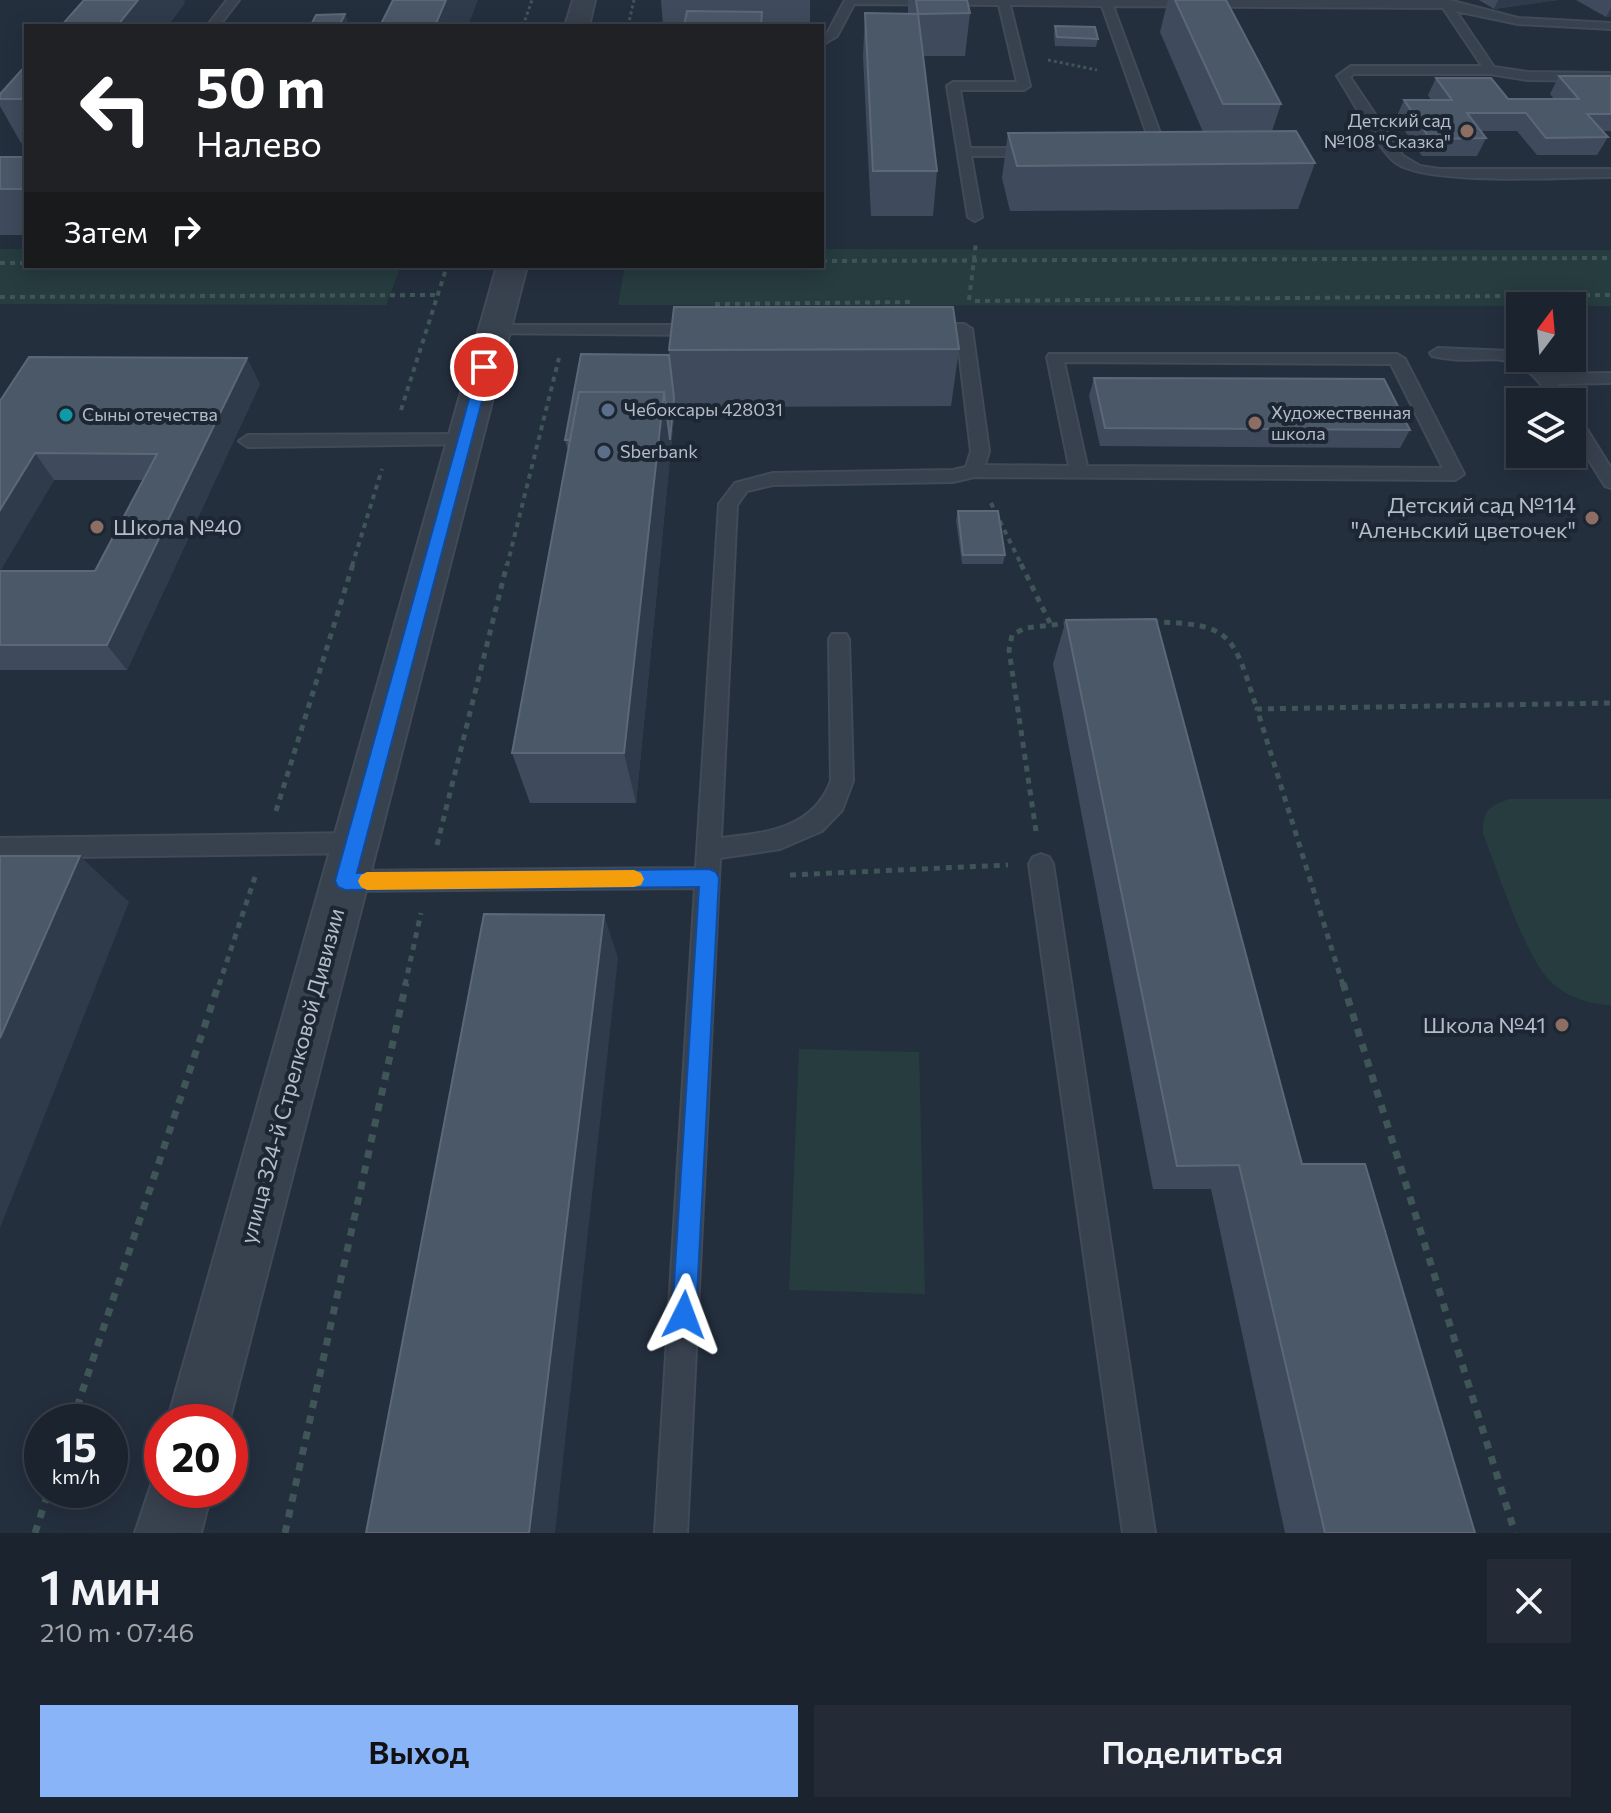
<!DOCTYPE html>
<html lang="ru">
<head>
<meta charset="utf-8">
<style>
  body { margin:0; font-family:Commissioner,sans-serif; background:#242b36; color:#f1f3f6; height:100vh; display:flex; flex-direction:column; font-size:30px; white-space:nowrap }
  * { box-sizing:border-box; margin:0 }
  p { font-size:26px; color:#a0a4aa }
  .icon { flex:none; width:44px; height:44px; fill:none; stroke:currentColor; stroke-width:2; stroke-linecap:round; stroke-linejoin:round }
  .map { position:relative; height:1533px; overflow:hidden }
  .drawer { display:flex; flex-direction:column; background:#1b232e; flex:1 }
  .drawer>* { flex:none }
  .banner { position:absolute; left:24px; top:24px; width:800px; height:244px; border-radius:0px; box-shadow:0 4px 20px #0003,0 0 0 2px #39404a; background:#202124; color:#fff; overflow:hidden }
  .needle { width:52px; rotate:16deg }
  .fabs { position:absolute; left:1506px; top:292px; display:grid; gap:16px }
  .fabs a { display:grid; place-items:center; width:80px; height:80px; border-radius:0px; background:#1b232e; box-shadow:0 4px 20px #0003,0 0 0 2px #39404a; font-size:40px }
  .speed { position:absolute; left:24px; top:1404px; display:flex; gap:16px; font-size:40px; font-weight:700; text-align:center }
  .speed>* { display:grid; place-content:center; width:104px; height:104px; border-radius:50%; background:#1b232e; box-shadow:0 4px 20px #0003,0 0 0 2px #39404a; line-height:1 }
  .speed small { font-size:20px; font-weight:400 }
  .speed .limit { border:12px solid #d22; background:#fff; color:#111 }
  .pin { position:absolute; display:grid; place-items:center; width:68px; height:68px; color:#fff; margin:-34px; border:4px solid #fff; border-radius:50%; box-shadow:0 2px 8px #0007 }
  .me { position:absolute; width:88px; margin:-44px; rotate:3deg; stroke-linejoin:round; filter:drop-shadow(0 0 6px #0008) }
  .turn { display:flex; align-items:center; gap:28px; height:168px; padding:0 40px; font-size:36px }
  .turn .icon { width:104px; height:104px; stroke-width:2.5 }
  .turn b { display:block; font-size:56px; line-height:68px }
  .then { display:flex; align-items:center; height:76px; padding:0 40px; background:#0003; gap:16px; font-size:30px }
  .round { display:grid; place-items:center; flex:none; width:84px; height:84px; border-radius:0px; background:#242b36 }
  .headline { display:flex; align-items:center; justify-content:space-between; height:136px; padding:0 40px }
  h1 { font-size:48px; font-weight:600; line-height:60px }
  .primary-button { display:flex; gap:16px; margin-top:auto; padding:16px 40px }
  .primary-button a { flex:1; height:92px; border-radius:0px; background:#8ab4f8; color:#111; font-size:32px; font-weight:600; line-height:92px; text-align:center }
  .primary-button a+a { background:#242b36; color:#f1f3f6 }
  .map>svg:first-child { display:block }
  .green { fill:#263c3f }
  .lines { fill:none; stroke-linecap:round; stroke-linejoin:round }
  .service-casing { stroke:#414a57; stroke-width:4 }
  .minor-casing { stroke:#414a57; stroke-width:4 }
  .path-far3 { stroke:#3f5557; stroke-width:3; stroke-dasharray:3 3; stroke-linecap:butt }
  .path-far2 { stroke:#3f5557; stroke-width:4; stroke-dasharray:5 5; stroke-linecap:butt }
  .path-far1 { stroke:#3f5557; stroke-width:5; stroke-dasharray:6 6; stroke-linecap:butt }
  .path { stroke:#3f5557; stroke-width:7; stroke-dasharray:8 8; stroke-linecap:butt }
  .service { fill:#38414e; fill-rule:evenodd }
  .minor { fill:#38414e; fill-rule:evenodd }
  .wall { fill:#3f4b5c; fill-rule:evenodd }
  .shaded-wall { fill:#2f3b4b }
  .building { fill:#4b5868; stroke:#5c6777; stroke-width:2 }
  .route { fill:#1a73e8; stroke:#114b97; stroke-width:2 }
  .slow { fill:#f59e0b }
  .education-dot { fill:#8d6e63; stroke:#1d2633; stroke-width:3 }
  .service-dot { fill:#5c6f8a; stroke:#1d2633; stroke-width:3 }
  .culture-dot { fill:#0f9aa8; stroke:#1d2633; stroke-width:3 }
  .labels { text-anchor:middle; stroke-width:8; stroke-linejoin:round; paint-order:stroke }
  .far-poi-label { font-size:18px; fill:#b4bcc9; stroke:#1d2633; text-anchor:start }
  .poi-label { font-size:22px; fill:#b4bcc9; stroke:#1d2633; text-anchor:end }
  .street-label { font-size:22px; fill:#b4bcc9; stroke:#1d2633 }
</style>
</head>
<body>
<div class="map">
<svg width="1611" height="1533" viewBox="0 0 1611 1533">
  <rect width="100%" height="100%" fill="#242f3e"/>
  <path class="green" d="M0,249H26V266H401L386,305L0,304Z
    M822,249L1611,250V306L618,305L625,266H822Z
    M1510,799H1611V1005C1590,1005 1565,996 1549,980C1524,954 1498,871 1483,834C1482,812 1489,805 1510,799Z
    M799,1049L919,1052L925,1294L789,1290Z"/>
  <g class="lines">
    <defs>
      <path id="service" d="M227,0H239L219,26H207Z
        M845,0H1449L1518,18L1611,23V29L1518,24L1456,11L1494,67L1528,72L1611,73V81L1528,80L1490,74H1354L1350,77L1403,156L1420,166L1440,169H1611V177C1566,177 1428,186 1396,163C1380,152 1350,96 1337,76L1351,66H1482L1443,8L1113,6L1167,152L1153,156L1146,152L1152,148L1102,6L1010,5L1030,86L1024,90H960L970,148H1035L1042,152L1035,156H971L982,217L975,221L968,217L947,86L953,82H1017L999,5L854,4L837,36L822,45V36L828,32Z
        M926,324H964L972,329L989,451L985,465L1069,466L1047,357L1049,354H1397L1405,359L1464,474L1455,480L974,477L953,482L773,485L747,491L737,505L721,838C766,833 813,829 831,781L829,639L832,634H846L849,639L853,781L842,810L822,831L780,849L720,858L687,1533H655L695,888L345,891L337,888L333,881L337,874L345,871L696,868L719,504L735,483L773,473L953,470L966,467L971,451L957,334L920,332L918,329ZM1064,362L1391,364L1443,468L1087,466Z
        M494,325H699L707,330L699,335L488,333L486,330Z
        M1438,348L1510,351L1520,354V358H1530L1551,374L1611,373V383L1558,384L1570,402H1554C1511,336 1491,370 1432,356L1430,353Z
        M1572,414L1578,415L1611,468V488L1605,486L1572,433Z
        M464,434L470,436L473,440L470,444L248,447L239,441L248,435Z
        M355,833L363,836L367,843L363,850L355,853L0,858V838Z
        M1041,854L1049,857L1053,864L1155,1533H1123L1029,864L1033,857Z"/>
      <path id="minor" d="M573,0H595L589,26H565Z
        M497,266H527L229,1422H167Z
        M162,1465V1490H212L201,1533H135L157,1467Z"/>
    </defs>
    <use href="#service" class="service-casing"/>
    <use href="#minor" class="minor-casing"/>
    <path class="path-far3" d="M523,26L532,0
      M628,26L634,0
      M1048,60L1097,70"/>
    <path class="path-far2" d="M822,261L1611,258
      M0,263H26
      M0,297L437,295
      M969,300L976,243
      M975,301L1611,295
      M715,304L913,302
      M401,410L447,266
      M991,503L1022,566
      M352,566L382,469
      M507,566L559,358"/>
    <path class="path-far1" d="M1021,564L1050,623
      M1152,622C1234,623 1233,636 1257,709
      M276,811L353,564
      M1036,831L1009,650L1012,635L1025,628L1070,623
      M437,845L507,564
      M790,875L1008,865
      M219,985L255,877
      M405,985L421,913
      M1343,985L1257,709L1611,703"/>
    <path class="path" d="M1343,983L1515,1533
      M72,1422L219,983
      M35,1533L49,1490
      M285,1533L406,983"/>
    <use href="#service" class="service"/>
    <use href="#minor" class="minor"/>
  </g>
  <path class="wall" d="M661,0H810V26H663Z
    M908,0H967L970,13L965,56H923L937,171L933,216H871L863,56L865,13L908,14Z
    M1168,0H1226L1281,104L1272,131L1315,163L1298,209L1010,211L1002,178L1008,133L1203,132L1160,32Z
    M1479,0H1558L1494,9Z
    M1576,0H1611V17H1606Z
    M345,14L348,23L346,26H311V25Z
    M1055,26L1098,39L1096,47L1055,46L1054,35Z
    M26,65V143H21L0,106V94Z
    M1559,76H1611V131H1602L1608,137L1597,155H1537L1517,131H1480L1486,138L1477,156H1422L1396,118L1404,100H1431L1428,95L1436,78L1508,99H1554L1550,94Z
    M0,157H26V235H0Z
    M959,349L951,406L675,407L636,803H530L512,753L568,450L565,440L669,355V350Z
    M1094,378L1410,430L1400,448L1100,446L1089,396Z
    M260,384L127,670H0V401ZM54,480H143L95,571H0Z
    M958,511L1005,555L1003,564H962L956,520Z
    M1066,620L1302,1164L1475,1533H1285L1211,1189H1153L1053,664Z"/>
  <path class="shaded-wall" d="M138,0H184L185,3L168,26H117Z
    M446,0H478L468,26H435Z
    M1498,0H1558L1494,9Z
    M1611,8V17H1606Z
    M345,14L348,23L346,26H340V24Z
    M247,358L260,384L127,670L107,645Z
    M664,392L674,398L675,407L636,803L624,753Z
    M35,453L54,480L0,571V510Z
    M80,856L129,902L0,1228V1038Z
    M604,915L618,958L555,1533H529Z"/>
  <path class="building" d="M84,0H138L117,26H61Z
    M393,0H446L435,26H380Z
    M916,0H967L970,13L918,14Z
    M1175,0H1226L1281,104H1223Z
    M687,11L762,12L761,26H684Z
    M865,13L918,14L937,171H873Z
    M345,14L340,24L311,25L316,15Z
    M1055,26L1095,27L1098,39L1057,37Z
    M26,65V99H0V94Z
    M1559,76H1611V114H1587L1608,137L1546,138L1526,113H1467L1486,138L1430,139L1404,100H1452L1436,78H1491L1508,99H1579Z
    M1296,131L1315,163L1017,166L1008,133Z
    M0,157H26V189H0Z
    M674,307H953L959,349L669,350Z
    M581,354L669,355L674,398L670,440L664,392H579L570,440H565Z
    M29,357L247,358L107,645H0V571H95L157,454L35,453L0,510V401Z
    M1094,378L1384,379L1410,430L1105,428Z
    M579,392H664L624,753H512Z
    M958,511H998L1005,555H963Z
    M1156,619L1302,1164H1365L1475,1533H1325L1239,1165L1177,1166L1066,620Z
    M0,856H80L0,1038Z
    M484,914L604,915L529,1533H366Z"/>
  <path class="route" d="M484,363L491,367L357,873L709,869L716,872L719,878L696,1315L693,1323L684,1327L675,1323L672,1315L699,887L345,890L338,887L335,881L478,367Z"/>
  <path class="slow" d="M634,870L641,873L644,879L641,885L634,887L367,890L361,887L358,881L361,875L367,872Z"/>
  <g class="education-dot">
    <circle cx="1467" cy="131" r="8"/>
    <circle cx="1255" cy="423" r="8"/>
    <circle cx="1592" cy="518" r="8"/>
    <circle cx="97" cy="527" r="8"/>
    <circle cx="1562" cy="1025" r="8"/>
  </g>
  <g class="service-dot">
    <circle cx="608" cy="410" r="8"/>
    <circle cx="604" cy="452" r="8"/>
  </g>
  <circle class="culture-dot" cx="66" cy="415" r="8"/>
  <g class="labels">
    <g class="far-poi-label">
      <text x="1451" y="127" text-anchor="end">Детский сад<tspan x="1451" dy="21">№108 "Сказка"</tspan></text>
      <text x="624" y="416">Чебоксары 428031</text>
      <text x="1271" y="419">Художественная<tspan x="1271" dy="21">школа</tspan></text>
      <text x="82" y="421">Сыны отечества</text>
      <text x="620" y="458">Sberbank</text>
    </g>
    <g class="poi-label">
      <text x="1576" y="513">Детский сад №114<tspan x="1576" dy="25">"Аленьский цветочек"</tspan></text>
      <text x="113" y="535" text-anchor="start">Школа №40</text>
      <text x="1546" y="1033">Школа №41</text>
    </g>
    <g class="street-label">
      <text transform="translate(292 1076) rotate(-75)" y="8">улица 324-й Стрелковой Дивизии</text>
    </g>
  </g>
</svg>
<div class="fabs">
<a><svg class="needle" viewBox="-14 -14 28 28"><path d="M0-13l5 13h-10z" fill="#e53935"/><path d="M0 13l5-13h-10z" fill="#a0a4aa"/></svg></a>
<a><svg class="icon" aria-label="layers" viewBox="0 0 24 24"><path d="M12 4l9 5-9 5-9-5zM3 14l9 5 9-5"/></svg></a>
</div>
<div class="speed"><div>15<small>km/h</small></div><div class="limit">20</div></div>
<div class="pin" style="left:484px;top:367px;background:#d93025"><svg class="icon" aria-label="arrive" viewBox="0 0 24 24"><path d="M6 21V4h12l-3 4 3 4H6"/></svg></div>
<svg class="me" style="left:684px;top:1315px" viewBox="-20 -20 40 40"><path d="M0-17L14 15 0 8-14 15z" fill="#1a73e8" stroke="#fff" stroke-width="4"/></svg>
<div class="banner">
<div class="turn"><svg class="icon" aria-label="left" viewBox="0 0 24 24"><path d="M17 20v-9H6M10 6l-5 5 5 5"/></svg><div><b>50 m</b>Налево</div></div>
<div class="then">Затем<svg class="icon" aria-label="right" viewBox="0 0 24 24"><path d="M7 20v-9h11M14 6l5 5-5 5"/></svg></div>
</div>
</div>
<section class="drawer">
<div class="headline"><div><h1>1 мин</h1><p>210 m · 07:46</p></div><a class="round"><svg class="icon" aria-label="close" viewBox="0 0 24 24"><path d="M6 6l12 12M18 6L6 18"/></svg></a></div>
<div class="primary-button"><a>Выход</a><a>Поделиться</a></div>
</section>
</body>
</html>
